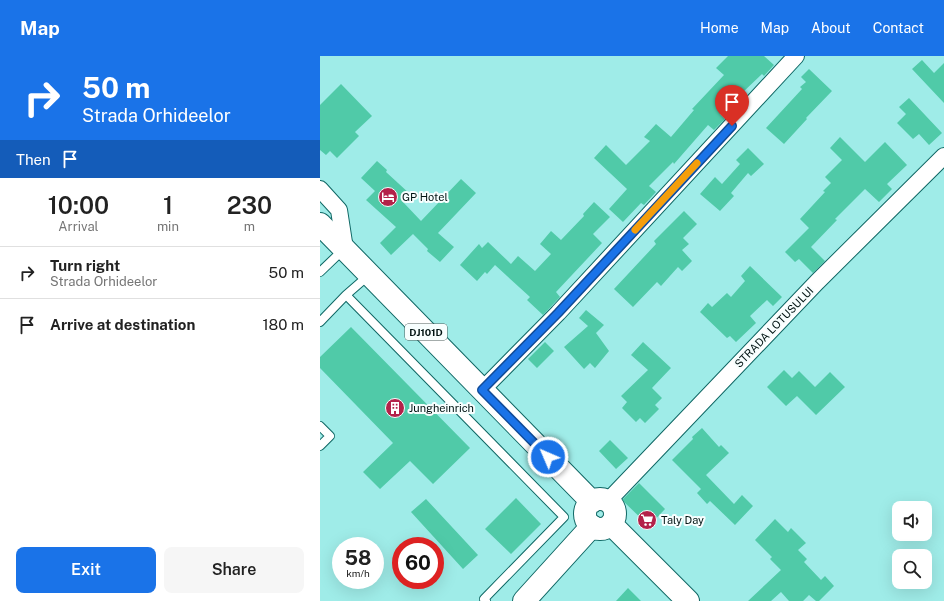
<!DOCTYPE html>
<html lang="en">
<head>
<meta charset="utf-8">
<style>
  body { margin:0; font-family:"Public Sans",sans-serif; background:#f6f6f6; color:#222; height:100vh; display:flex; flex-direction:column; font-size:15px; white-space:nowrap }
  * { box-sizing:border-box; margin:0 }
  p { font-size:13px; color:#767676 }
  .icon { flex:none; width:22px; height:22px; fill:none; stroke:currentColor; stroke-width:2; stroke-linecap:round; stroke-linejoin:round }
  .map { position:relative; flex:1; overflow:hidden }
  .sheet { display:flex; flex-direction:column; background:#fff; width:320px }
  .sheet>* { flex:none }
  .top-card { background:#1a73e8; color:#fff; overflow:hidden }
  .fabs { position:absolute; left:572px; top:445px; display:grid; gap:8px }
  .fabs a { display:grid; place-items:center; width:40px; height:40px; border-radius:8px; background:#fff; box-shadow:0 4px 16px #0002; font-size:20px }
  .speed { position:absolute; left:12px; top:481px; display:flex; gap:8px; font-size:20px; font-weight:700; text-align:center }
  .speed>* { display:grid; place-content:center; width:52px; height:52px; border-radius:50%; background:#fff; box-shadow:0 4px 16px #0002; line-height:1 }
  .speed small { font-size:10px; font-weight:400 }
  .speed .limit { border:6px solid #d22; background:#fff; color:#111 }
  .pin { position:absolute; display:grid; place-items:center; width:34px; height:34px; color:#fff; margin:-41px -17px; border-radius:50% 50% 50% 0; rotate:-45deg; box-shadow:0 0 4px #0007 }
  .pin .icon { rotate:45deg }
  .me { position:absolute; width:44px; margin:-22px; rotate:315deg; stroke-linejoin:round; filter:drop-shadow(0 0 3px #0008) }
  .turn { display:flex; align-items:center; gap:14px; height:84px; padding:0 16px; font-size:18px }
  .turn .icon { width:52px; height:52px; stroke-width:2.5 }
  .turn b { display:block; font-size:28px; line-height:34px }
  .then { display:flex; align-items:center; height:38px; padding:0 16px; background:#0003; gap:8px; font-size:15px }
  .eta { display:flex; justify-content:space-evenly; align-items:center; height:68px; text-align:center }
  .eta b { font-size:24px; font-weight:600; line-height:28px }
  .primary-button { display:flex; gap:8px; margin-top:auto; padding:8px 16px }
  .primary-button a { flex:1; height:46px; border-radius:8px; background:#1a73e8; color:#fff; font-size:16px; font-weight:600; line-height:46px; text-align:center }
  .primary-button a+a { background:#f6f6f6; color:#222 }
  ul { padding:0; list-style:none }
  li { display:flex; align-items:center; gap:12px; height:52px; padding:0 16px; border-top:1px solid #e0e0e0 }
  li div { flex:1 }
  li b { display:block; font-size:15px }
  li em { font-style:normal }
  header { display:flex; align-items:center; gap:24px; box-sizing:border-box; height:56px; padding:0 20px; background:#1a73e8; color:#fff }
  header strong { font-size:19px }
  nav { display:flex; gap:22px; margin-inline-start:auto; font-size:14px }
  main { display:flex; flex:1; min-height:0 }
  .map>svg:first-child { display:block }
  .building { fill:#50caa8 }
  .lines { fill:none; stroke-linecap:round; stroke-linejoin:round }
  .lane-casing { stroke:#0f6764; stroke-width:10 }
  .street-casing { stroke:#0f6764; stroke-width:18 }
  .secondary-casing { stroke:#0f6764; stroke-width:24 }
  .primary-casing { stroke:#0f6764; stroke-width:24 }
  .lane { stroke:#fff; stroke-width:8 }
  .street { stroke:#fff; stroke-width:16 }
  .secondary { stroke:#fff; stroke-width:22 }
  .primary { stroke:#fff; stroke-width:22 }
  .route-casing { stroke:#114b97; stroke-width:10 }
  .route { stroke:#1a73e8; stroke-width:7 }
  .slow { stroke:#f59e0b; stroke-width:7 }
  .labels { text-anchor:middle; stroke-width:4; stroke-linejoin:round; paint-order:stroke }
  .shield { fill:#f7fefe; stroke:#4a5a59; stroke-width:1 }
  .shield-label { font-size:10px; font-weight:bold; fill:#001312 }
  .poi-label { font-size:11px; fill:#001312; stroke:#f7fefe; text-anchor:start }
  .street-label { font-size:11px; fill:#001312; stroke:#f7fefe }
</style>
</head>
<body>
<header>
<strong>Map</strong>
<nav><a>Home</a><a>Map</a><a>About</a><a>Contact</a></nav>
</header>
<main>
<section class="sheet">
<div class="top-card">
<div class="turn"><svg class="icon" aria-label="right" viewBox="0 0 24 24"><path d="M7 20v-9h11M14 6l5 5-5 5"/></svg><div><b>50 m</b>Strada Orhideelor</div></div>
<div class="then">Then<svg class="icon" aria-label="arrive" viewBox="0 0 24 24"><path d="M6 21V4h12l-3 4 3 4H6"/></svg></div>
</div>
<div class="eta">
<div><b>10:00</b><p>Arrival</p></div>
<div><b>1</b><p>min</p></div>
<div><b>230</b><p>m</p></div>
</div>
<ul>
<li><svg class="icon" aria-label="right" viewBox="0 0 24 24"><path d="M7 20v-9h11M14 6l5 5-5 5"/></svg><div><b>Turn right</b><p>Strada Orhideelor</p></div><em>50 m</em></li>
<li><svg class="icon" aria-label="arrive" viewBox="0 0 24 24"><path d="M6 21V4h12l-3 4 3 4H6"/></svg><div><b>Arrive at destination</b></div><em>180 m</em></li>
</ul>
<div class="primary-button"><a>Exit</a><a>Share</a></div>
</section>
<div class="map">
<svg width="624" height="545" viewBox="0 0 624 545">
  <rect width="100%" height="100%" fill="#9fece8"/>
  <path class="building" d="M408,0H444L454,9L444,20L442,18L400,58L405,63L394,74L388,69L354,108L353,106L329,130L336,136L324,149L321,147L303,166L289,153L307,133L274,102L286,89L306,109L330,85L324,81L336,68L351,81L374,54L372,53L404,19L396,12Z
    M602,4L614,17L624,7V47L592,13Z
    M489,13L512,35L486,62L487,63L464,88L446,72L482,33L480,31L486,26L481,21Z
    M21,28L52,60L35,76L39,80L17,102L10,95L6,99L0,94V49Z
    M589,42L622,77L609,89L599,78L593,83L577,67L586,58L579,51Z
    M520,81L545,106L565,86L587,109L567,128L572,133L559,146L545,133L515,163L517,164L491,191L505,205L493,217L479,203L475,206L465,196L489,172L480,163L505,136L503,135L511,127L505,121L522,104L510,92Z
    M428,92L444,108L431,120L428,117L411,137L414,140L400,155L380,138L395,121L402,128L420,108L416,104Z
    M57,105L67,114L66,116L90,138L83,146L101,165L141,123L156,137L118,177L134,191L120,206L107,195L108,193L93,178L71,199L60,187L76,171L46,144L55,135L41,122Z
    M274,146L290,161L273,178L282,187L236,236L240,241L223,259L207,244L210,241L175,209L167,218L165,216L157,225L140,209L159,188L162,192L168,186L191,208L198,200L215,215L231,198L220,188L231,175L241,184L264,160L263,158Z
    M364,155L377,168L363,182L369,188L362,194L372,205L362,215L358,211L341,230L337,226L313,251L294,233L336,188L334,185Z
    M430,210L462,241L453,250L447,244L430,260L436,267L416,286L410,280L407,282L380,256L388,247L392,251L407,237L411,241L425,225L421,220Z
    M266,254L284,269L276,277L289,295L275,312L270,307L264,313L244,291L268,270L259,262Z
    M31,271L150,392L113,428L90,405L60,433L43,416L73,387L0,312V301Z
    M225,286L234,295L217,312L208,303Z
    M323,286L351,312L332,332L342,342L335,349L339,353L325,367L320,362L316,366L302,352L307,346L301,340L328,314L311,299Z
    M464,314L472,322L479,315L495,331L510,316L525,331L496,359L477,340L466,350L447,331Z
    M382,372L399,391L401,389L409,397L386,419L414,448L422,439L433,450L415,469L390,445L387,448L377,437L381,433L352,404L373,383L372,381Z
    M290,384L308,402L296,413L279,395Z
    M319,427L345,453L329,470L302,444Z
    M196,442L221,468L191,498L165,473Z
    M106,443L158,499L143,513L91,456Z
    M455,463L468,476L471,472L486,487L478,494L487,503L484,506L501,524L505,520L514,530L499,545H496L489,539L483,545H469L461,536L451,545H428L461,514L450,503L452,501L435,484Z
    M308,532L321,545H296Z"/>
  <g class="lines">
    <defs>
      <path id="lane" d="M0,216L24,193
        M26,239L244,461L164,543L166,545
        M0,266L26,239L49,219
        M0,370L10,380L0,390"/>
      <path id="street" d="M0,133L19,154L25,193
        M162,334L238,257L476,0
        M288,445L497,226L624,100"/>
      <path id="secondary" d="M204,545L272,470"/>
      <path id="primary" d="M0,168L272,446
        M265 458a15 15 0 1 1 30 0a15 15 0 1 1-30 0Z
        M291,468L368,545"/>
    </defs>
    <use href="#lane" class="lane-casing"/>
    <use href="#street" class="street-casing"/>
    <use href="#secondary" class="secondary-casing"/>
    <use href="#primary" class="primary-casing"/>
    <use href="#lane" class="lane"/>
    <use href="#street" class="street"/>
    <use href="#secondary" class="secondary"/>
    <use href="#primary" class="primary"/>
  </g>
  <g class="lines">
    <defs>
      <path id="route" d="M228,401L162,334L238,257L412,70"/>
    </defs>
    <use href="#route" class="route-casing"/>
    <use href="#route" class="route"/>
    <path class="slow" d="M315,174L377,107"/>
  </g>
  <defs>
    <symbol id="hotel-disc" viewBox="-11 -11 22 22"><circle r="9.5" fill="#b32149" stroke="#f7fefe"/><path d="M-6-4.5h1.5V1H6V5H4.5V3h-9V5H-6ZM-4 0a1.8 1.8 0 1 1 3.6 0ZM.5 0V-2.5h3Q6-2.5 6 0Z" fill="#fff"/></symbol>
    <symbol id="building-disc" viewBox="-11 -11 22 22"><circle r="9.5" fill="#b32149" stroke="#f7fefe"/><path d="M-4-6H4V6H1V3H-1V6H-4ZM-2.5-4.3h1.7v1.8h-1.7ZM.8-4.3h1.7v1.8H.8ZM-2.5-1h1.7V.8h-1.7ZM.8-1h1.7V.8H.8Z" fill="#fff"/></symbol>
    <symbol id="supermarket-disc" viewBox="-11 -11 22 22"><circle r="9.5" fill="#b32149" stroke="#f7fefe"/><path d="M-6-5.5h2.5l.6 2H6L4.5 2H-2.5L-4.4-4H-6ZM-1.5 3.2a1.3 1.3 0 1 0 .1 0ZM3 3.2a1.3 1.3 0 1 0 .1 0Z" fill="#fff"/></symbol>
  </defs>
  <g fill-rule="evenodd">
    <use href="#hotel-disc" x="57" y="130" width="22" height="22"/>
    <use href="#building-disc" x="64" y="341" width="22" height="22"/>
    <use href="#supermarket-disc" x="316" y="453" width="22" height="22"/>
  </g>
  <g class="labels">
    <rect class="shield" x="85" y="268" width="42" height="16" rx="3"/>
    <g class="shield-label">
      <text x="106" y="280">DJ101D</text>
    </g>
    <g class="poi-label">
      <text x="82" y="145">GP Hotel</text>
      <text x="89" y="356">Jungheinrich</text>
      <text x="341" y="468">Taly Day</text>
    </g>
    <g class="street-label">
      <text transform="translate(454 271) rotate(-46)" y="4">STRADA LOTUSULUI</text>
    </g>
  </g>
</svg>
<div class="fabs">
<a><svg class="icon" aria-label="sound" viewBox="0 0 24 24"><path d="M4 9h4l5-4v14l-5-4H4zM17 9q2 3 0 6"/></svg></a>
<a><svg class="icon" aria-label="search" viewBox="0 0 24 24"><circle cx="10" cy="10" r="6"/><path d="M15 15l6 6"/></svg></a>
</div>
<div class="speed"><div>58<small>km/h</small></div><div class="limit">60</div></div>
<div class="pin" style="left:412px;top:70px;background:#d93025"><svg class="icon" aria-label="arrive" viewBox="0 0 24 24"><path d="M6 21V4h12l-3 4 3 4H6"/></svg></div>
<svg class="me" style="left:228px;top:401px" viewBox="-20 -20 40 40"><circle r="17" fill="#1a73e8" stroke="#fff" stroke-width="3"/><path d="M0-11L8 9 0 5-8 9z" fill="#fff"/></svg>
</div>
</main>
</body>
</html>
